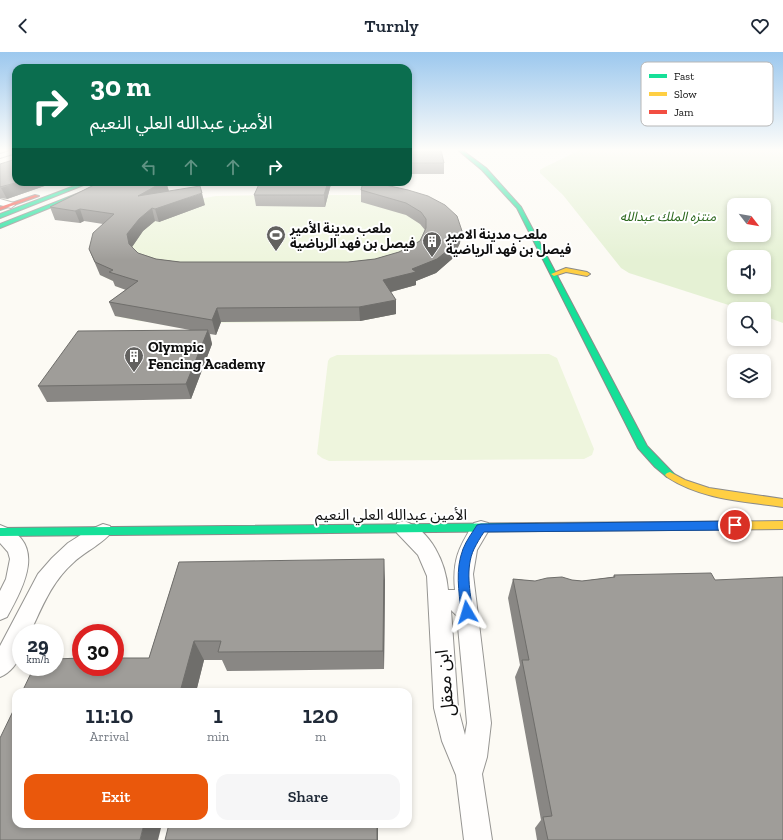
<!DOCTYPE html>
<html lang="en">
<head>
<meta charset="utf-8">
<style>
  body { margin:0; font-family:"Zilla Slab","Noto Sans Arabic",serif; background:#f6f6f7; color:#1f2937; height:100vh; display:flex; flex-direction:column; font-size:15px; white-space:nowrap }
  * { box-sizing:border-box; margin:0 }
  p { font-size:13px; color:#747a83 }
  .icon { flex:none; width:22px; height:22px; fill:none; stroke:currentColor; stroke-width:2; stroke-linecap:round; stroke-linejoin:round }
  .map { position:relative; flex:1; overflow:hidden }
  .panel { position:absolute; left:12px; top:636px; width:400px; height:140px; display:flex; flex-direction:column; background:#fff; border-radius:12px; box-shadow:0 2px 6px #0003 }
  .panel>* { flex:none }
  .guide { position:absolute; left:12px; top:12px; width:400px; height:122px; border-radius:12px; box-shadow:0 2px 6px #0003; background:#0b6e4f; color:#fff; overflow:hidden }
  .needle { width:26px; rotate:121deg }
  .tools { position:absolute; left:727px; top:146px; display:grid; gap:8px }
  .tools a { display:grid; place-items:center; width:44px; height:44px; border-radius:8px; background:#fff; box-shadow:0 2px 6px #0003; font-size:20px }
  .speed { position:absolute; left:12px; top:572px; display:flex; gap:8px; font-size:20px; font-weight:700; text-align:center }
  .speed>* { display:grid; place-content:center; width:52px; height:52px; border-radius:50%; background:#fff; box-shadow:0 2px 6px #0003; line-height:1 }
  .speed small { font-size:10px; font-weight:400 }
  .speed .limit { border:6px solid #d22; background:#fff; color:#111 }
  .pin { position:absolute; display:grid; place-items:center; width:34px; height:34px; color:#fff; margin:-17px; border:2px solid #fff; border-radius:50%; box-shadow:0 1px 4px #0007 }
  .me { position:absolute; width:44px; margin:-22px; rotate:353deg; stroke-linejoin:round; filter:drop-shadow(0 0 3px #0008) }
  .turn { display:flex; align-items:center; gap:14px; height:84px; padding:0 12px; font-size:18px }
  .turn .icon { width:52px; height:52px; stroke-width:2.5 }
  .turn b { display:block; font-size:28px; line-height:34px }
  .lanes { display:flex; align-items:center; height:38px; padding:0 12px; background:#0003; justify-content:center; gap:20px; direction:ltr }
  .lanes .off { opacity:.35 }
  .eta { display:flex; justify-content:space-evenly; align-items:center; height:68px; text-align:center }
  .eta b { font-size:24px; font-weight:600; line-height:28px }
  .primary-button { display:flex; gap:8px; margin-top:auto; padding:8px 12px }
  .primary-button a { flex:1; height:46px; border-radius:12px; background:#ea580c; color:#fff; font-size:16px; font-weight:600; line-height:46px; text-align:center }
  .primary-button a+a { background:#f6f6f7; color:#1f2937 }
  header { display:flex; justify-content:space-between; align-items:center; height:52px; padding:0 12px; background:#fff; font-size:18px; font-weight:600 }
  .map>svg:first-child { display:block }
  .green { fill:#e5f1d4; fill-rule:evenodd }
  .pitch { fill:#eef5dd }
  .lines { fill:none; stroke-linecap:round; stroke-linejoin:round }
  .street-casing { stroke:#969592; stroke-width:2 }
  .fast-casing { stroke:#8c8b89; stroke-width:2 }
  .slow-casing { stroke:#8c8b89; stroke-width:2 }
  .jam-casing { stroke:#8c8b89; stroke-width:2 }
  .street { fill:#fffefd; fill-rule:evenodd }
  .fast { fill:#16e098; fill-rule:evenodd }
  .slow { fill:#ffcf43; fill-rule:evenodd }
  .jam { fill:#f24e42; fill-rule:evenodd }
  .wall { fill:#898784 }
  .shaded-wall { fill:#6f6e6b }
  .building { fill:#9f9d99; stroke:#6f6e6b }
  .route { fill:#1a73e8; stroke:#114b97 }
  .labels { text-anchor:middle; stroke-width:4; stroke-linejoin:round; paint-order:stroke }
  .far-park-label { font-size:13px; font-style:italic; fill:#2c681e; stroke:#fff }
  .far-poi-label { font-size:13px; font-weight:bold; fill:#0f0f0f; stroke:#fff; text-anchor:start }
  .poi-label { font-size:15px; font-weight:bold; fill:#0f0f0f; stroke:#fff; text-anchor:start }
  .street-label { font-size:15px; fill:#0f0f0f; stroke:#fff }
  .near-street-label { font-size:18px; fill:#0f0f0f; stroke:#fff }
  .key { fill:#fff; stroke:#b7b7b7; stroke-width:1 }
  .key-label { font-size:11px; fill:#0f0f0f }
</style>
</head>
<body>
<header><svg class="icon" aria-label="back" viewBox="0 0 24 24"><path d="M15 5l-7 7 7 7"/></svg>Turnly<svg class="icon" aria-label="heart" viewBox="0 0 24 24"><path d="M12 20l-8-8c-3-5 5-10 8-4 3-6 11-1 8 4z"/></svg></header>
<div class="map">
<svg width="783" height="788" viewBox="0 0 783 788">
  <rect width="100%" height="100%" fill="#fcfaf4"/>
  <path class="green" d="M580,98H783V271L764,264V257H741L629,221L621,216L563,143L540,121V118L543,116ZM734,153H764V183H734ZM734,205H764V235H734Z"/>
  <path class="pitch" d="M262,143H364L388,145L460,191C446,216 438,220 412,230L415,233L383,241L396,262L360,269L324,270L172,271L139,269L115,264L127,238L115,234L117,231L100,223L98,194L187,149L216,144Z
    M549,302L557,306L594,397L592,403L584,407L329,409L322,406L317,402L328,309L330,306L337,303Z"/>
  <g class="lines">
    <defs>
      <path id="street" d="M13,98H16V101L0,106V102Z
        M0,147L14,151L15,153L11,156L0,153Z
        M404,469C431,478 446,511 448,538H455C452,508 459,495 474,471L481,469L488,471L490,476L477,498L473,522L491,671L487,705L482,722L492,788H464L456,723L442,689L434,656L427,524L418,503L397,481L395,476L397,471ZM451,558L457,564L467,671L465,683L458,656Z
        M103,472L110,474L112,479C107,489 83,501 74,510C52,529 42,555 30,581H21C21,587 22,595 21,601C18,611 10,621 0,625V594L38,522L52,506L68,491L87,479Z
        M0,473C48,490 24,534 7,565L0,568V539L6,527L10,507L8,500L0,491Z"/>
      <path id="fast" d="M458,98H462L486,116L521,155L647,394L675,423L673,425H667L655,415L638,396L517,156L482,118Z
        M85,130H91L0,166V162Z
        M107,130H113L0,176V172Z
        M540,471L544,472L545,475L544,478L540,479L0,484V476Z"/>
      <path id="slow" d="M566,216L587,220L590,222L587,224L566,220L554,224L551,222Z
        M670,420L685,428L709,436L783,447V455C743,449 702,448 667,425L665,423L667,421Z
        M783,469V477L540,479L536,478L535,475L536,472L540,471Z"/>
      <path id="jam" d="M35,143L39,144L0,158V155Z"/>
    </defs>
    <use href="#street" class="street-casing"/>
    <use href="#fast" class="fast-casing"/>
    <use href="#slow" class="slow-casing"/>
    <use href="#jam" class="jam-casing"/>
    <use href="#street" class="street"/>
    <use href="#fast" class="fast"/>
    <use href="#slow" class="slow"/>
    <use href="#jam" class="jam"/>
  </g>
  <path class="wall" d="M408,98L444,111V122H408Z
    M0,112L16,130H56L7,147L0,146Z
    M100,130H166L169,139L205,153L159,170L155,169L143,179L132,195L138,201L156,207L180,210H348L375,207L399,200L420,189L425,178L420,172L406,163L361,150V138H408L460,191L452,207L436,221L416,229V233L391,240L396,262L360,269L221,270L216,283L210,282L212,292L191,347L47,350L38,334L190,278L115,264L109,250L126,238L115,234L113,229L100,223L89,197L103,172L84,169L80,171L55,168L50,155Z
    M331,132L325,155L256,154L254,143Z
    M179,510L385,528L384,617L227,619L222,608H204L196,640H22L149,606Z
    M614,523L783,788H537L535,776L541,768L515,625L520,613L508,546L513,527L535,529L572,528L582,529L613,525Z"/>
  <path class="shaded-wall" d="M19,130H56L7,147L1,136Z
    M163,130H166L169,140L138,144Z
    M328,130H331V132L325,155L324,143Z
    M202,141L205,153L159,170L155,157Z
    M152,156L155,169L143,179L132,195L129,192L127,182L139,167Z
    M80,157L84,169L80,171L75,159Z
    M462,179L460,191L452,207L436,221L416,229V233L383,242V228L412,217Z
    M396,248V262L360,269L359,255Z
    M217,256L221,270L216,283L212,268Z
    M208,278L212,292L191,347L186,332Z
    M384,507L385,528L384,617L383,599Z
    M194,589L204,608L196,640H180Z
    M144,772H162L158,788H140Z
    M377,772H378V788H377Z"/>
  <path class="building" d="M408,98H441L444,111H408Z
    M16,107V130H19L0,135V112Z
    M100,130H163L138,144L200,134L202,141L155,157L152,156L139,167L127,182L129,192L138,201L156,207L180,210H348L375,207L399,200L420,189L426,176V167L421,160L406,151L361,138L363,130H372L408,138L428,144L445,153L457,164L462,179L453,194L437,207L412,217L416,220L383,228L396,248L359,255L217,256L212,268L109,250L138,229L109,220L113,218L95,210L89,197L93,181L114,162L80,157L75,159L50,155Z
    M260,130H328L324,143H254Z
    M208,278L186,332L38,334L78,279Z
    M384,507L383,599L218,600L221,589H194L180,640H22L34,615H55V607L81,606V615H115V606H149L179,510Z
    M711,521L715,528L783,525V788H548L543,765L552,764L522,608H529L513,527L535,529L547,526L562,525L572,528L582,529L615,525L614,523Z
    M16,653V772H144L140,788H0V686Z
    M169,772H377V788H165Z"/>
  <linearGradient id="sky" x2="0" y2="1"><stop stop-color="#9cc8ee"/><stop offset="0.47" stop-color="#fefdfa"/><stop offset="1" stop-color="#fefdfa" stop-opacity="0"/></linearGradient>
  <rect width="783" height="208" fill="url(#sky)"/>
  <path class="route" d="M735,469L739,470L741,473L739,476L735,478L484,480C480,486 477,491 474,497C465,516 470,540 473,560L471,564L467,565L462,564L461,560C459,539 455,518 463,497C466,489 472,481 477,473L481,472Z"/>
  <defs>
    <symbol id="stadium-pin" viewBox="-11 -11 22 30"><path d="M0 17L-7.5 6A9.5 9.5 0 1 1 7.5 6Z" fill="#62615f" stroke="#fff"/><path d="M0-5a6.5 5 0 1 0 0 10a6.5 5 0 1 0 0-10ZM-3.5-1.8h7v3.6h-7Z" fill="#fff"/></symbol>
    <symbol id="building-pin" viewBox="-11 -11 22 30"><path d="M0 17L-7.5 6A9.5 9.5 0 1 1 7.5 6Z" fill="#62615f" stroke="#fff"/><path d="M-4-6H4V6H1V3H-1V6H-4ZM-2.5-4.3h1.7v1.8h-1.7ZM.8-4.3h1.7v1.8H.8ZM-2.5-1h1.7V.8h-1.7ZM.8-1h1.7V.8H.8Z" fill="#fff"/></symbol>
  </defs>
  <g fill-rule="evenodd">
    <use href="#stadium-pin" x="265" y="172" width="22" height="30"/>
    <use href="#building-pin" x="421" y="178" width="22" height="30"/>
    <use href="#building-pin" x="123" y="293" width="22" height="30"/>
  </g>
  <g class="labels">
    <g class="far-park-label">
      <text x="668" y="169">منتزه الملك عبدالله</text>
    </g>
    <g class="far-poi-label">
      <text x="290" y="181">ملعب مدينة الأمير<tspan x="290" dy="15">فيصل بن فهد الرياضية</tspan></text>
      <text x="446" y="187">ملعب مدينة الامير<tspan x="446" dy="15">فيصل بن فهد الرياضية</tspan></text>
    </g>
    <g class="poi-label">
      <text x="148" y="300">Olympic<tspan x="148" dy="17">Fencing Academy</tspan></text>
    </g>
    <g class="street-label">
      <text x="391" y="468">الأمين عبدالله العلي النعيم</text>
    </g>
    <g class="near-street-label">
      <text transform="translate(445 631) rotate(-96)" y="6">ابن معقل</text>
    </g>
  </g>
  <rect x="641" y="10" width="132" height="64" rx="6" class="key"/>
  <rect x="649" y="22" width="18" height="4" fill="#16e098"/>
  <rect x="649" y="40" width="18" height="4" fill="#ffcf43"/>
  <rect x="649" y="58" width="18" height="4" fill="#f24e42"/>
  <g class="key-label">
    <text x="674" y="28">Fast</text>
    <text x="674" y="46">Slow</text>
    <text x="674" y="64">Jam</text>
  </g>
</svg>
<div class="tools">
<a><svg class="needle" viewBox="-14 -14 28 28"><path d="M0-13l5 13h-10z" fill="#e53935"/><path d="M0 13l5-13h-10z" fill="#747a83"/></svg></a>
<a><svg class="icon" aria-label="sound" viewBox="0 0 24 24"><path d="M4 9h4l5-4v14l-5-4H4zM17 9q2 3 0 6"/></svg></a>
<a><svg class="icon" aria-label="search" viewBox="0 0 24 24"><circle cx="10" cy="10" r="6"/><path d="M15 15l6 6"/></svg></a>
<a><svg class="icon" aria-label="layers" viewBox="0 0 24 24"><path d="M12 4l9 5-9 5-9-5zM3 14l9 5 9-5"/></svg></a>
</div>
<div class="speed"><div>29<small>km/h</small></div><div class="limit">30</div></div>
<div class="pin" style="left:735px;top:473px;background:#d93025"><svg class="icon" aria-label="arrive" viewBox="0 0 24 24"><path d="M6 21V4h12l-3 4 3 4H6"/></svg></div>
<svg class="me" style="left:467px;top:560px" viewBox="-20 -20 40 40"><path d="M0-17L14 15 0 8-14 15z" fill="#1a73e8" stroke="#fff" stroke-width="4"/></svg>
<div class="guide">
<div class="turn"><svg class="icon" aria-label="right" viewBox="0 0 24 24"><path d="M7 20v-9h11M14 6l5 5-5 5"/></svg><div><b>30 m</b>الأمين عبدالله العلي النعيم</div></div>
<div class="lanes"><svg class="icon off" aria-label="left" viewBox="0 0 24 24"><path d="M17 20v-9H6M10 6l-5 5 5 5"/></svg><svg class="icon off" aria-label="ahead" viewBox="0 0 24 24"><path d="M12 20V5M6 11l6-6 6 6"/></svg><svg class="icon off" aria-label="ahead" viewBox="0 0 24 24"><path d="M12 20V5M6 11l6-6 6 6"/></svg><svg class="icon" aria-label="right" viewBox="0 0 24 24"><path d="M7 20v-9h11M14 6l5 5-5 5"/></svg></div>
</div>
<section class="panel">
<div class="eta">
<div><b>11:10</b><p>Arrival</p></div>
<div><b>1</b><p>min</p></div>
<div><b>120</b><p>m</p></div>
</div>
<div class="primary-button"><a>Exit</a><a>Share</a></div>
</section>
</div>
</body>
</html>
